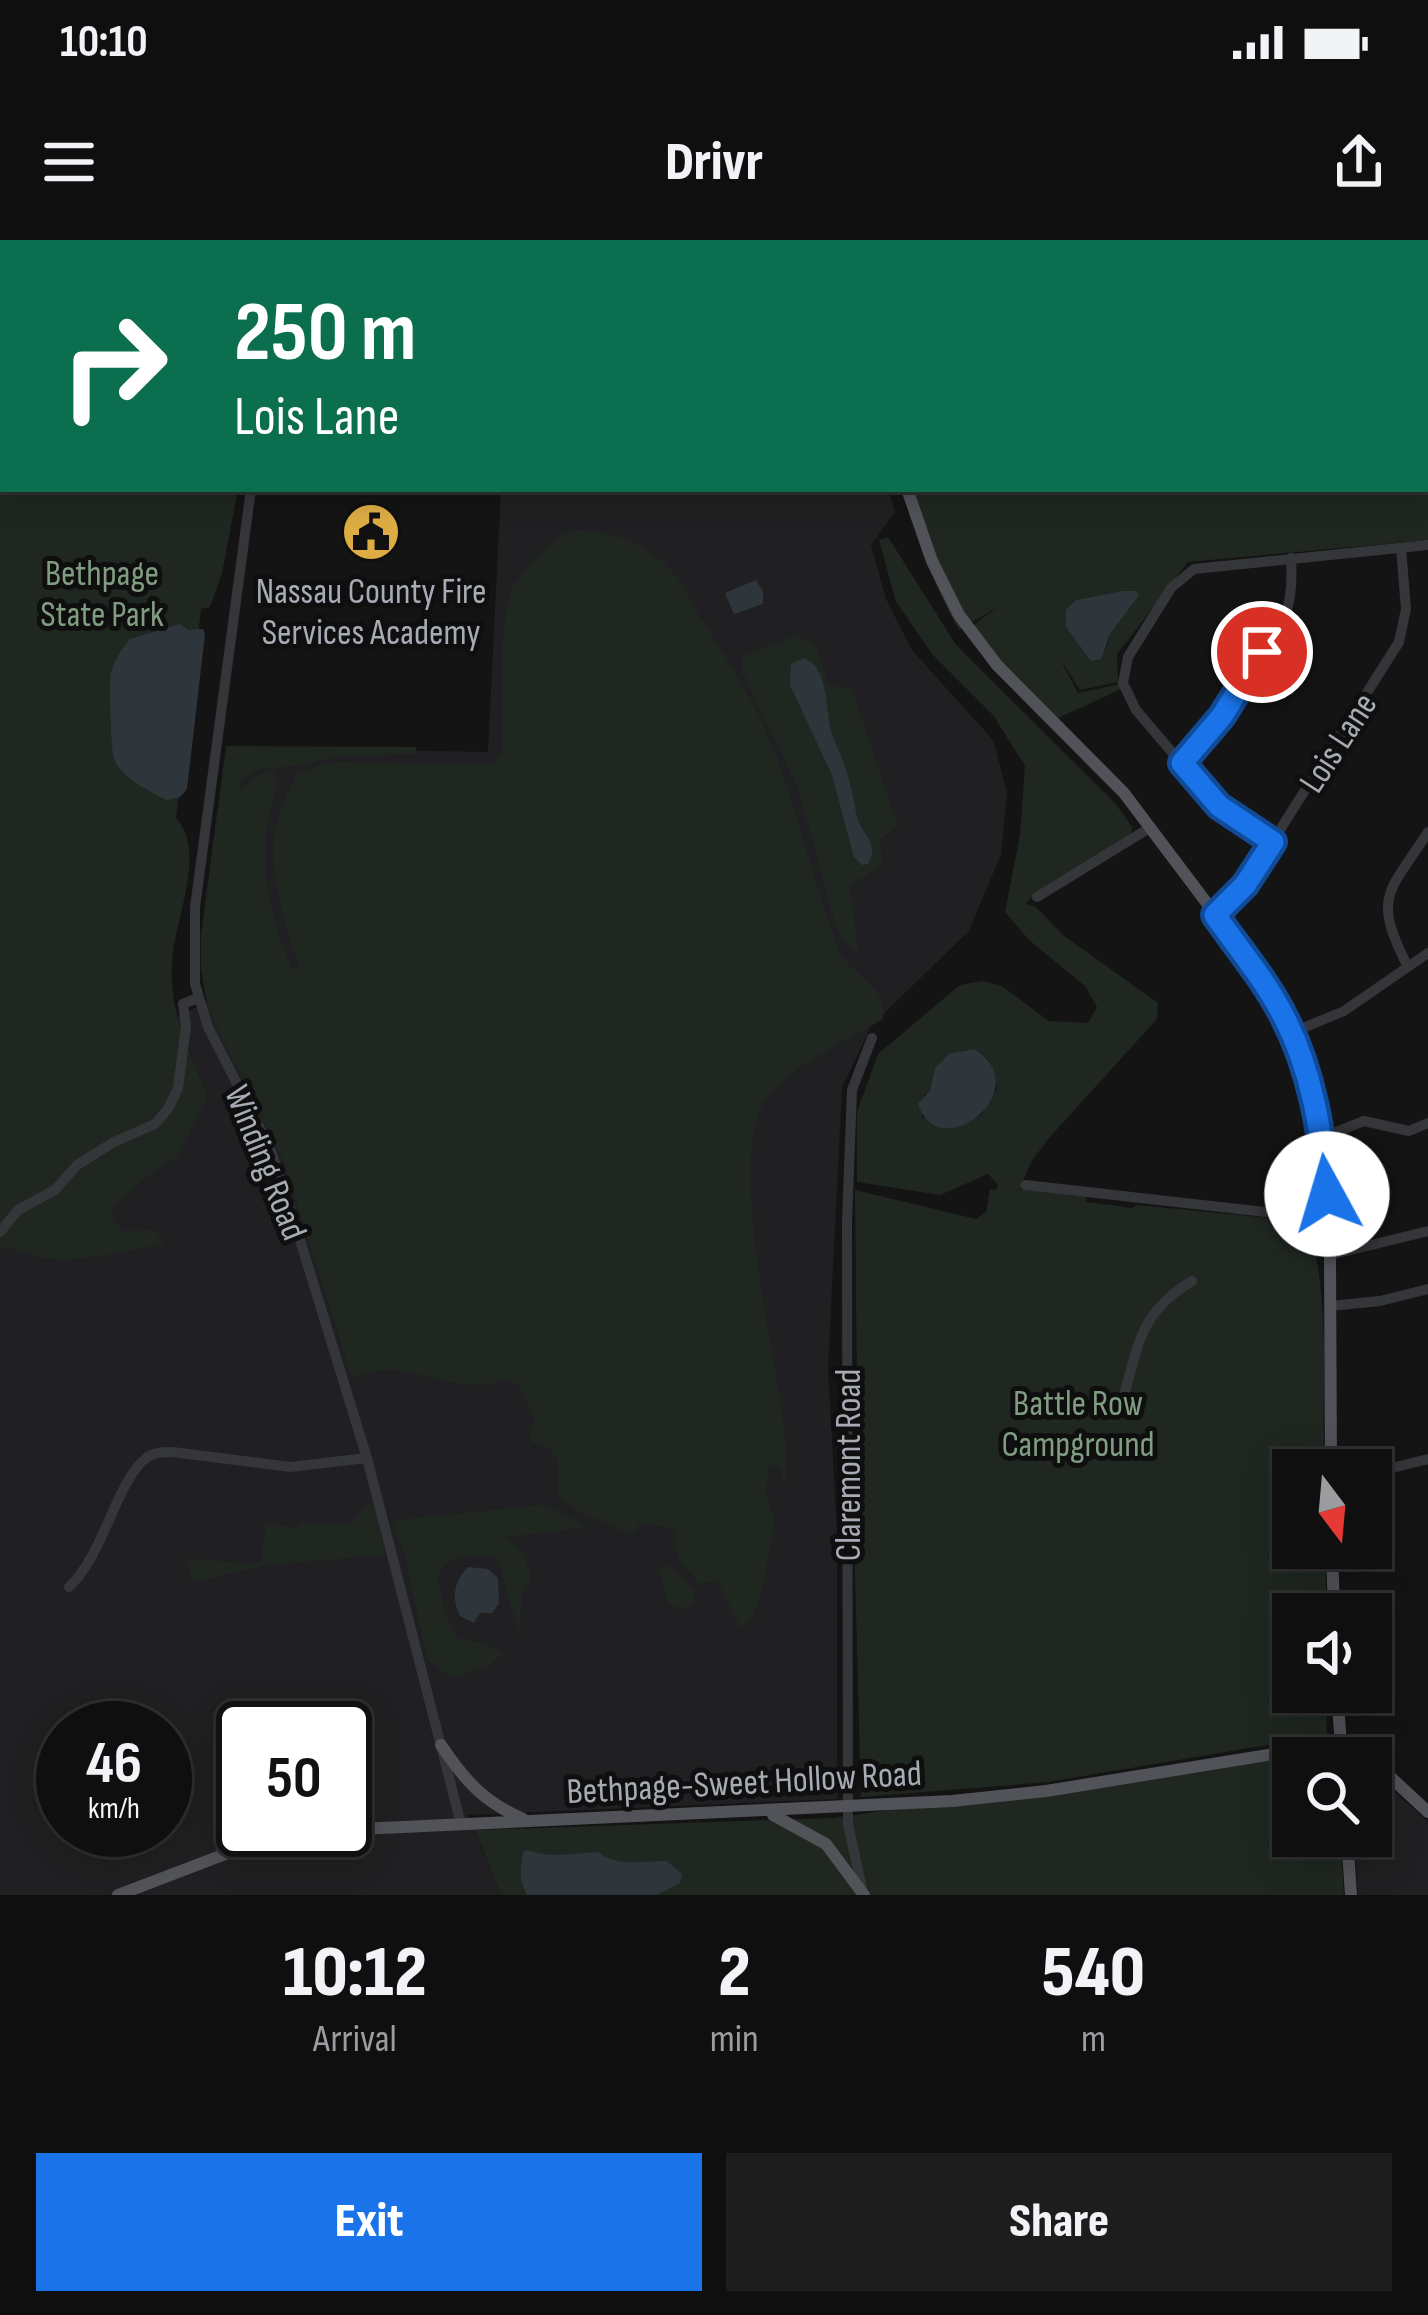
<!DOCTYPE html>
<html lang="en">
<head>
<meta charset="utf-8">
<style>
  body { margin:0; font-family:"Sofia Sans Condensed",sans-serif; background:#1d1d1e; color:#f1f3f6; height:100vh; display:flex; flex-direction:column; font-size:45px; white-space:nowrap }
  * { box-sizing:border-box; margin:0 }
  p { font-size:39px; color:#9b9c9f }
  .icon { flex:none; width:66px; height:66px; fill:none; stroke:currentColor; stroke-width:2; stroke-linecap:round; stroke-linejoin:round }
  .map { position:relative; height:1655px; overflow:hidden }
  .drawer { display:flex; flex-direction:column; background:#0f0f10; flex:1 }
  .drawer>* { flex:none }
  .top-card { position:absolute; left:0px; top:0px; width:1428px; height:252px; box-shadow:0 6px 30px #0003,0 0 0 3px #2f2f30; background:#0b6e4f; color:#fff; overflow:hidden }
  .needle { width:78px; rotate:164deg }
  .controls { position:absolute; left:1272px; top:1209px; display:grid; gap:24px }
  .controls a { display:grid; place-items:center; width:120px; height:120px; border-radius:0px; background:#0f0f10; box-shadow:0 6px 30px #0003,0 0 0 3px #2f2f30; font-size:60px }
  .speed { position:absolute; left:36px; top:1461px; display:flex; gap:24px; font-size:60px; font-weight:700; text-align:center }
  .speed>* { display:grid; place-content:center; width:156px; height:156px; border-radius:50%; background:#0f0f10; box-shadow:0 6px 30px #0003,0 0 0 3px #2f2f30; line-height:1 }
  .speed small { font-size:30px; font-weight:400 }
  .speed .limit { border:6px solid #111; border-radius:18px; background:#fff; color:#111 }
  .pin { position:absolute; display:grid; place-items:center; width:102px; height:102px; color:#fff; margin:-51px; border:6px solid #fff; border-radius:50%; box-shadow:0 3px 12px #0007 }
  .me { position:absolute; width:132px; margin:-66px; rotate:354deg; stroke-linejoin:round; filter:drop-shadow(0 0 9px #0008) }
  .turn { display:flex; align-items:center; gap:42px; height:252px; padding:0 36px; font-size:54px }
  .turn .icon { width:156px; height:156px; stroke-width:2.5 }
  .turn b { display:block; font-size:84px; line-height:102px }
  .eta { display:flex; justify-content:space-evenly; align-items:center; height:204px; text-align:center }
  .eta b { font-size:72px; font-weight:800; line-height:84px }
  .action { display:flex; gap:24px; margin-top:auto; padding:24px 36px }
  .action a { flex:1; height:138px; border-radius:0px; background:#1a73e8; color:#fff; font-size:48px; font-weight:800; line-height:138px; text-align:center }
  .action a+a { background:#1d1d1e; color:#f1f3f6 }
  .status { display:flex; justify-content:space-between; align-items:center; height:84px; padding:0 60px; background:#0f0f10; direction:ltr }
  .status svg { height:33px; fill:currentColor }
  header { display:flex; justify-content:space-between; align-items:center; height:156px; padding:0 36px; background:#0f0f10; font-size:54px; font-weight:800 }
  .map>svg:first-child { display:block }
  .built { fill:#202022; fill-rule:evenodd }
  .green { fill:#202721; fill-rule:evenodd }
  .water { fill:#2e363c }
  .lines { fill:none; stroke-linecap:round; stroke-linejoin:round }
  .minor { stroke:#35363a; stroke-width:10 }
  .major { stroke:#515358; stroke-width:12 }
  .route-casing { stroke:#114b97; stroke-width:30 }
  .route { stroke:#1a73e8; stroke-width:21 }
  .labels { text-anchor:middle; stroke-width:10; stroke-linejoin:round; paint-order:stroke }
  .park-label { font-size:36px; fill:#809d82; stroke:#0f0f10 }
  .poi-label { font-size:36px; fill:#a7abb4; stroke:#0f0f10 }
  .street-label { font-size:36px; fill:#a7abb4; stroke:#0f0f10 }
</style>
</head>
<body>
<div class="status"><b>10:10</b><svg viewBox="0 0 49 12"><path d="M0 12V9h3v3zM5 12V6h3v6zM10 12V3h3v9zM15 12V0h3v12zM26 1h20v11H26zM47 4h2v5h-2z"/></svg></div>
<header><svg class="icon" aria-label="menu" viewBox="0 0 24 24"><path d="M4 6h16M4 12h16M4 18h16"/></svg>Drivr<svg class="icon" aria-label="share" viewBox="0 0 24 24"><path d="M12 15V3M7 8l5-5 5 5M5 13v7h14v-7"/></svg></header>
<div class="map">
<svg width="1428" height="1655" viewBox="0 0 1428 1655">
  <rect width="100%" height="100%" fill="#141415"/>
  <path class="built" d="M501,249H888L895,272L871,305L886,359L912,410L993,500L1007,552L1001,614L969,691L872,785L842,847L828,1127L837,1291V1559L468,1575L501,1655H0V1010L79,987L208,856L176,778L215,757L226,507L488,512ZM63,1488H165V1590H63ZM243,1488H345V1590H243Z
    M1372,1531L1428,1582V1655H1358L1354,1596H1371Z"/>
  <path class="green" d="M0,0H371L3,3V249H238L222,333L210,367L201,369L176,578C206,610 177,675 173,713C166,768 188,806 208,856L177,917L151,933L111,968L113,980L123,991L155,990L164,1003C118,1013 53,1031 10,1007L0,1010Z
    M663,0H1428V300L1188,322L1117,414L1118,442L1080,450L1059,417L1078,453L1120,444L1121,449L1052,481L969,388L998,367L959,390C929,337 921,309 914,249H1425V3ZM1122,351L1138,357L1110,394L1107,406L1076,360Z
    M573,290C620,293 645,301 677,337C702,383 734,426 757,472C793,546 809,629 837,706C848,737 888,742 883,779C850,799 793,825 769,855C722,915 779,1121 785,1197C786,1212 786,1228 786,1243L783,1244L780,1227L769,1226L766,1254L775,1281L762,1351L753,1377L741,1388L717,1340L700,1344C678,1319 674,1322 676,1289L640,1282L632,1295L575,1269L557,1254L558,1221L550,1208L532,1202L529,1195L534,1179L519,1147L508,1138C467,1159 422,1127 381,1130C372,1131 361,1135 352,1138L284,922L217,788L206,758L201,729V694L226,506L416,507L415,514L335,516L309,524L252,530L241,541L239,550L260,534L274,530C280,552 268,571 266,594C262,641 273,689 293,730L299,725C287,699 271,633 273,605C274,580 287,555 297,533L333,522L483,524L495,521L502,512C503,473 498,381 512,349C523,327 552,301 573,290Z
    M888,297L956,405L1115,563L1132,587L1131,594L1030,658L1026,664L1035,666L1063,695L1158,763L1157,779L1048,899L1031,922L1020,949L1086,957V962L1132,968L1137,965L1289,980L1309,988C1331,1063 1322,1152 1324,1230H1293V1308H1325L1327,1374H1293V1452H1326L1327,1495L1048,1542L861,1557L853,1260L858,1250L855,950L976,979L986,972L990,949L996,950L998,944L988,934L940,955L857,942V872L878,814L960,745L983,741L1002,746L1049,781L1088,783L1097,767L1085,746L1029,700L1005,672L1020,595L1025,526L993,475L933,415L896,362L879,300ZM950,814L987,818L997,848L981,875L949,888L922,877L924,855L930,850L935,828Z
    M796,395L817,408L828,445L852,449L898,586L880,599L882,624L850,646L858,712L844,702L835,684L799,551L741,428L742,417Z
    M370,1263L375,1267L385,1315L265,1325L192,1343L187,1319L261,1324L266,1284L298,1288L301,1283L349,1284Z
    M544,1265L588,1287L506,1297C521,1307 526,1319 531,1337L522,1355L519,1394L497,1317C467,1315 454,1309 437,1337L446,1377L457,1398L486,1404L503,1414L489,1426L451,1438L427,1419L405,1315L394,1291L397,1280Z
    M667,1324L693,1350V1364L681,1369L668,1363L658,1329Z
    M1334,1510L1335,1518H1293V1596H1340L1344,1655H501L475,1590L832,1578Z"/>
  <path class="water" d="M756,340L763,351V364L734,374L725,353Z
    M1122,351H1137L1138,357L1110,394L1101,419L1091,421L1066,387V370L1076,360Z
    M180,384L188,390L203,389L205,394L187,549L180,557L167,560C151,552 121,538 114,519C111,511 109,442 111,433C114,421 122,408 130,399Z
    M804,418C811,422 813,422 817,429C830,450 825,481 835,502C847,530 851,542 856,573C859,593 881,602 868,624L862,625L854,617L832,535L790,445L791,424Z
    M974,809C1039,848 940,929 918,864L930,850L935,828L949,814Z
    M468,1327L488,1329L498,1338L499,1363L492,1373H480L474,1383L460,1376C451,1358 454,1341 468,1327Z
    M528,1610C548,1619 578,1613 598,1612C620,1628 641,1621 667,1621L682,1634L680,1643L657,1655H527C518,1638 521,1629 523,1612Z"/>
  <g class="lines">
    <path class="minor" d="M395,3L397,0
      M251,249L195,667V744L208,787L270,908L292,974L367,1218L461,1584
      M1182,523C1212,490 1276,407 1288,366C1292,350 1292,335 1291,318
      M1273,602L1236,579L1205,551L1136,470L1123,443L1128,417L1171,348L1194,329L1428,305
      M1037,657L1151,587
      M1215,675L1245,645L1399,402L1406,369L1401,308
      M1408,727C1372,656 1388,654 1428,592
      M1291,793L1344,771L1428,713
      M1321,898L1364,881L1409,891L1428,883
      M1025,945L1327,979
      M0,992L18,970L55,950L77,925L114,902L155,884L168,869L178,848L186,786L183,764L198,758
      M1330,1015L1428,991
      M1330,1066L1380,1061L1428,1049
      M1122,1162C1139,1105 1138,1074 1192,1041
      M1371,1233L1428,1219
      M69,1347C104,1314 116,1243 145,1219C153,1212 163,1212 173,1212L290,1227L367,1218
      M863,1653L848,1584L847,981L852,850L872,798"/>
    <path class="major" d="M648,0L655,3
      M907,249L932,321L959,375L997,425L1124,553L1206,662L1287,782L1310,849L1324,916L1330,1015L1331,1230
      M1332,1308L1334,1374
      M1337,1452L1342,1518
      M441,1505C465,1541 484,1562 523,1579
      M1371,1519L1428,1572
      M773,1575L826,1604L864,1655
      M1347,1596L1351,1655
      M118,1655L249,1605L360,1589L952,1561L1046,1551L1341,1503L1361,1509L1370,1518"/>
  </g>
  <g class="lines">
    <defs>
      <path id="route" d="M1262,412L1222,476L1182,523L1219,566L1273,602L1245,645L1215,675C1238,708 1265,740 1283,775C1312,830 1322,893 1327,954"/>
    </defs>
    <use href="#route" class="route-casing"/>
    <use href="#route" class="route"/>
  </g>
  <defs>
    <symbol id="civic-disc" viewBox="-11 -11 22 22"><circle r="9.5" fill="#ddad44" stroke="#0f0f10"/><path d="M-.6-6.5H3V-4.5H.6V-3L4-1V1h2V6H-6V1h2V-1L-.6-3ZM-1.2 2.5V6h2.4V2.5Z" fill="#111"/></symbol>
  </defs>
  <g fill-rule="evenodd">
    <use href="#civic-disc" x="338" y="259" width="66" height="66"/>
  </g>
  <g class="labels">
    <g class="park-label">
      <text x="102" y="345">Bethpage<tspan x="102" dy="41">State Park</tspan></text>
      <text x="1078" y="1175">Battle Row<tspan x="1078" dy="41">Campground</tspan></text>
    </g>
    <g class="poi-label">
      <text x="371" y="363">Nassau County Fire<tspan x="371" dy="41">Services Academy</tspan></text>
    </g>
    <g class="street-label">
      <text transform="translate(1337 502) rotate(-57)" y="13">Lois Lane</text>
      <text transform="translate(267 922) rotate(68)" y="13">Winding Road</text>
      <text transform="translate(847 1225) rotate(-90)" y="13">Claremont Road</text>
      <text transform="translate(744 1541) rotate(-3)" y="13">Bethpage-Sweet Hollow Road</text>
    </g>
  </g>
</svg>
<div class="controls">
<a><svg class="needle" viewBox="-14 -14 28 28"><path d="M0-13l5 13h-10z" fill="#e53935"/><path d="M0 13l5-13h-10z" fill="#9b9c9f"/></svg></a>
<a><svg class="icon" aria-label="sound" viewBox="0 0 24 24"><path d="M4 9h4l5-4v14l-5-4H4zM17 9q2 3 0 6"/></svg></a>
<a><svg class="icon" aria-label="search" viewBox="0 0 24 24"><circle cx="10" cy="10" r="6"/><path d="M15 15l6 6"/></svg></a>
</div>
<div class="speed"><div>46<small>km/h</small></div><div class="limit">50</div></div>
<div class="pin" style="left:1262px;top:412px;background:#d93025"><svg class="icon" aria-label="arrive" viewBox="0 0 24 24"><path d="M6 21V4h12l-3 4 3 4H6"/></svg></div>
<svg class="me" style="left:1327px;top:954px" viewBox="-20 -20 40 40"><circle r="19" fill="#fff"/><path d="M0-13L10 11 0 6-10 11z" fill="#1a73e8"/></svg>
<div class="top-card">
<div class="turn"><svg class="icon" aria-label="right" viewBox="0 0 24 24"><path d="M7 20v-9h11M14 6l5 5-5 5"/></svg><div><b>250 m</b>Lois Lane</div></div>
</div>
</div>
<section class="drawer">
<div class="eta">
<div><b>10:12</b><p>Arrival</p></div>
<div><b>2</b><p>min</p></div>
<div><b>540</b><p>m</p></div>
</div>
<div class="action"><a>Exit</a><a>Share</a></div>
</section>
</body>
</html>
